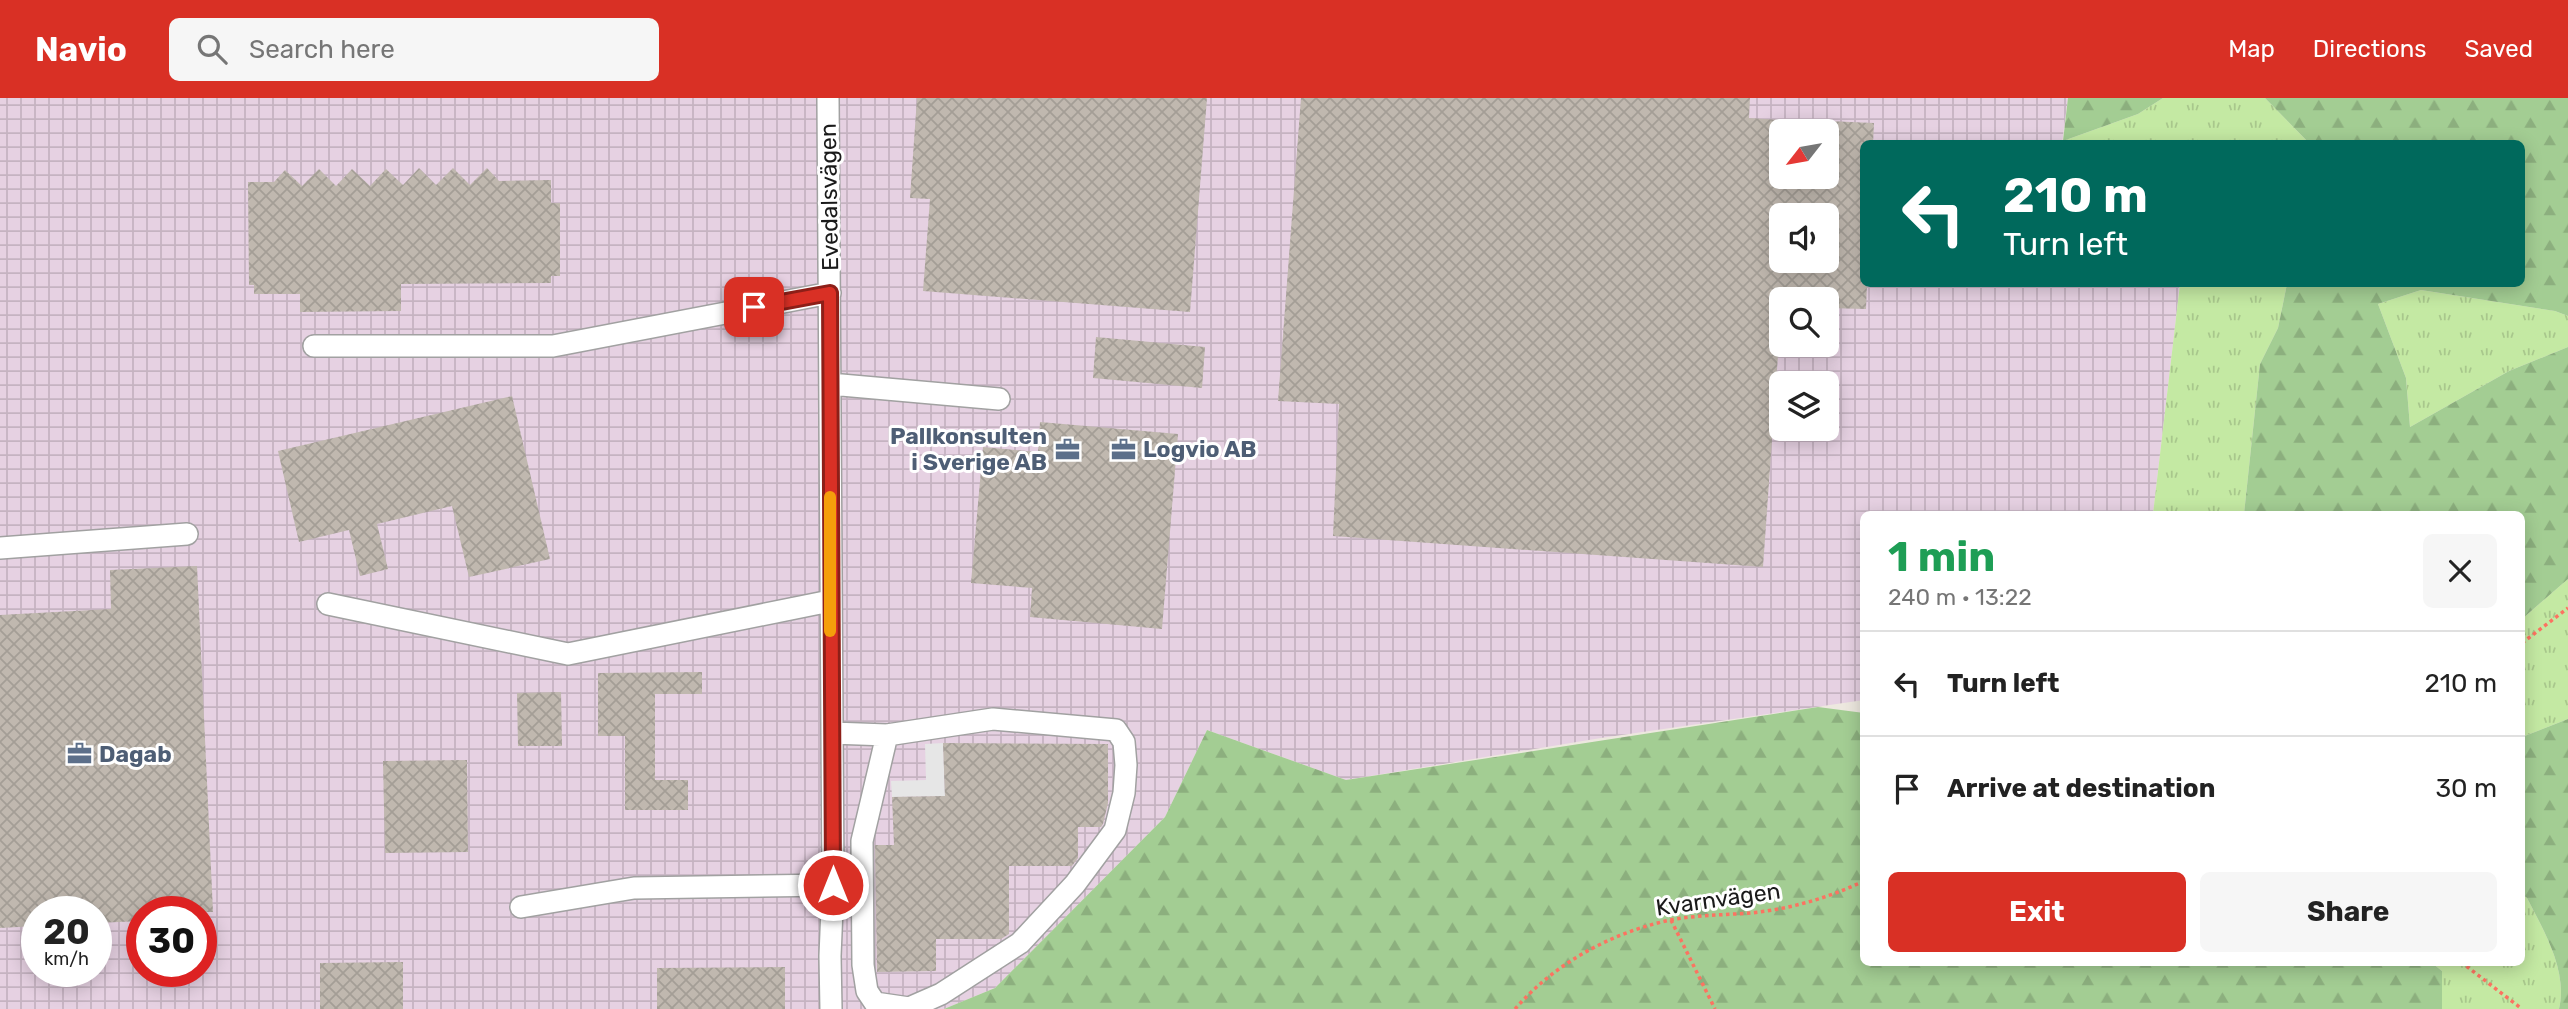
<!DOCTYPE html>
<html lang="en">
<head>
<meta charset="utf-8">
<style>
  body { margin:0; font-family:Rubik,sans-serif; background:#f6f6f6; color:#222; height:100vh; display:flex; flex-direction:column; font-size:26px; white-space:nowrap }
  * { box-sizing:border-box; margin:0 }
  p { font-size:23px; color:#767676 }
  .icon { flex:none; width:38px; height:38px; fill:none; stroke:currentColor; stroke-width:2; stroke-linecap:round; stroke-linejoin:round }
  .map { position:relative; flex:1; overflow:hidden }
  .side { position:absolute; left:1860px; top:413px; width:665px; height:455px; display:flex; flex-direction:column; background:#fff; border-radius:10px; box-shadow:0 4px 18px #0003 }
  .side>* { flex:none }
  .banner { position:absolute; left:1860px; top:42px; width:665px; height:147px; border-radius:10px; box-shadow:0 4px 18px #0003; background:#00695c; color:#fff; overflow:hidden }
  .needle { width:46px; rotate:239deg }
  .tools { position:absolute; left:1769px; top:21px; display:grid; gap:14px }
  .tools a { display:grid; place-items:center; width:70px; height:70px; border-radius:10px; background:#fff; box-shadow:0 4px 18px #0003; font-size:35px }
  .speed { position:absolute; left:21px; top:798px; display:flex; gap:14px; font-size:35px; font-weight:700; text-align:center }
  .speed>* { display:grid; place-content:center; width:91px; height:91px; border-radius:50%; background:#fff; box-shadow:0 4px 18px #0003; line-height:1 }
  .speed small { font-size:18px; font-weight:400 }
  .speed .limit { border:10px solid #d22; background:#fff; color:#111 }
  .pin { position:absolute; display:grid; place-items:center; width:60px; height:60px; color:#fff; margin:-30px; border-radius:14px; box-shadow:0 4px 10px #0006 }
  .me { position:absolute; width:77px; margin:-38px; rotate:0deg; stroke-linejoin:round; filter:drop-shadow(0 0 5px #0008) }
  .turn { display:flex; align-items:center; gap:24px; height:147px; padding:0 28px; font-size:32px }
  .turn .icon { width:91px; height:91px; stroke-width:2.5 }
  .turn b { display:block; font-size:49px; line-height:60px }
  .round { display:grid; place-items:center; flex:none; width:74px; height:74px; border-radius:10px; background:#f6f6f6 }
  .summary { display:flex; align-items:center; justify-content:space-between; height:119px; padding:0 28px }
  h1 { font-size:42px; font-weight:700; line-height:52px; color:#1e9e55 }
  .action { display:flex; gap:14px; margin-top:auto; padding:14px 28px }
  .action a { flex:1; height:80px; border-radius:10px; background:#d93025; color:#fff; font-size:28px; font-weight:700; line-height:80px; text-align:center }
  .action a+a { background:#f6f6f6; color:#222 }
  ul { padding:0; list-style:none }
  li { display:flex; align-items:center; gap:21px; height:105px; padding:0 28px; border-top:2px solid #e0e0e0 }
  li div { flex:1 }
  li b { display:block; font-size:26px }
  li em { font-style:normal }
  header { display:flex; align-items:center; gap:42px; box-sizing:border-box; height:98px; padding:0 35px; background:#d93025; color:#fff }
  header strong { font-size:33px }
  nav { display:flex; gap:38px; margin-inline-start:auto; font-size:24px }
  .search { width:490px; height:63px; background:#f6f6f6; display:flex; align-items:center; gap:18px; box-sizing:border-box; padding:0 24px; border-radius:10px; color:#767676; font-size:26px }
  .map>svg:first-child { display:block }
  .industrial { fill:url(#industrial-grid); fill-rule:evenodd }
  .grass { fill:url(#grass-tufts) }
  .forest { fill:url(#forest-firs) }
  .parking { fill:#e6e6e6 }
  .building { fill:url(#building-cross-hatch); fill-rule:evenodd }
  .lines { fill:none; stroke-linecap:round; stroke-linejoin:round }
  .minor-casing { stroke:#a1a1a1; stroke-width:24 }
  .path { stroke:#fc7361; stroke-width:3.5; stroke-dasharray:3.5 3.5; stroke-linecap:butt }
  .minor { stroke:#fff; stroke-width:21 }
  .route-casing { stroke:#8d1f18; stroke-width:18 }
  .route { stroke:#d93025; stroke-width:12 }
  .slow { stroke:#f59e0b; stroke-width:12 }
  .labels { text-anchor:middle; stroke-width:6; stroke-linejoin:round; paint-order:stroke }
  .street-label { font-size:23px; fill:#1a1a1a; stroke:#fff }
  .service-label { font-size:23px; font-weight:bold; fill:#4e5e75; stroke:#fff; text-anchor:start }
</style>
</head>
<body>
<header>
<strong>Navio</strong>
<div class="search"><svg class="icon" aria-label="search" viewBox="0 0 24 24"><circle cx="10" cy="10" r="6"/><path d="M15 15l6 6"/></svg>Search here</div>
<nav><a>Map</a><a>Directions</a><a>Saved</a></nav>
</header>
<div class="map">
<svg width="2568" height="911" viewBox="0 0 2568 911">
  <defs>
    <pattern id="industrial-grid" width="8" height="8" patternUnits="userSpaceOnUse" patternTransform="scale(1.75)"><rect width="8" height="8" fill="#e6d1e2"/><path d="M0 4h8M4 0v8" fill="none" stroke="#c5b3c1"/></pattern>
    <pattern id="grass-tufts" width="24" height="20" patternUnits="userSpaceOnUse" patternTransform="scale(1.75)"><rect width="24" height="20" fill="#c4e9a3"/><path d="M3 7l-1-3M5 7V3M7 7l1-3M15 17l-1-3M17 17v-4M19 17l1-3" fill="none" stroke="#a8c78c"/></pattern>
    <pattern id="forest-firs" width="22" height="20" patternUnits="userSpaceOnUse" patternTransform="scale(1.75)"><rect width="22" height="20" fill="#a3cd93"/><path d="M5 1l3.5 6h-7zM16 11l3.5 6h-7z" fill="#8caf7e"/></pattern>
    <pattern id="building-cross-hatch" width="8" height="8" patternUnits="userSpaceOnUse" patternTransform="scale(1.75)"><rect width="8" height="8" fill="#c0b8af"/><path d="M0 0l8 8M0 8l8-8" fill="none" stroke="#a49e96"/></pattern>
  </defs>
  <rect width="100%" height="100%" fill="#ede8df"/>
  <path class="industrial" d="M0,0H2068L2062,45L1864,46V186H2180L2153,416H1864V602L1601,640L1346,682L1207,632L1165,719L995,890L944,911H0ZM1782,33H1827V79H1782ZM1782,117H1827V163H1782ZM1782,201H1827V247H1782ZM1782,285H1827V331H1782ZM37,814H96V873H37ZM142,814H201V873H142Z"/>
  <path class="grass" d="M2163,0H2265L2309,45L2062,46L2063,43L2138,16Z
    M2180,186H2287L2278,230L2260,266L2244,416H2153Z
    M2421,192L2555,213L2568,218V249L2509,273L2410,329L2406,280L2378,206Z
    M2568,481V621L2522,639V521Z
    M2522,796L2527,800C2544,833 2568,873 2559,911H2442V873L2432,865L2522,864Z"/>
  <path class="forest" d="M2068,0H2163L2138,16L2063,43Z
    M2265,0H2568V218L2555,213L2421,192L2378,206L2406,280L2410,329L2509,273L2568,249V481L2522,521V416H2244L2260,266L2278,230L2287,186H2522V46L2309,45Z
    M1818,609L1864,615V864L2432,865L2442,873V911H944L995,890L1165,719L1207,632L1346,682Z
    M2568,621V911H2559C2568,873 2544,833 2527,800L2522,796V639Z"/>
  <path class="parking" d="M943,645L945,698L892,699L891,683L926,682L925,646Z"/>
  <path class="building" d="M917,0H1207L1190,214L923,193L930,101L910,100Z
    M1301,0H1750L1749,20L1782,22V79H1827V23L1874,25L1873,46H1864V186H1867L1866,211L1827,210V201H1782L1763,469L1333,438L1339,306L1278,303ZM1782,117H1827V163H1782Z
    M419,70L436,87L453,70L470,87L487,70L499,83L551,82V105H560V178H551V185L401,186V213L300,214V196H254V187H249L248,84H274L285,72L302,88L319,71L336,88L352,71L370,88L386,71L403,87Z
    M1096,239L1205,249L1202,290L1093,280Z
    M512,298L550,461L469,479L452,408L377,426L388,471L360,478L349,432L299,444L278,353Z
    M1040,324L1178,336L1162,531L1030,519L1032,490L971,485L983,349L1038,354Z
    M197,468L213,814H142V823L96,825V814H37V828L0,830V517L111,511L110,472Z
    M702,574V596H655V682H688V712H625V638H598V575Z
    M561,594L562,648H518L517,595Z
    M943,645L1108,646V705L1103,726L1101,729H1078V760L1072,768H1009V836L1001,841H936V873L877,874L875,747H894L892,699L945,698Z
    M467,662L468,754L385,755L383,663Z
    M403,864V911H320V865Z
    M785,869V911H657V870Z"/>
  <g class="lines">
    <defs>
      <path id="minor" d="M828,0L833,787L830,858L831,911
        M314,248H553L830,195
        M830,286L999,301
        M0,450L187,436
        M328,506L568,556L830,503
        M832,635L887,637L993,621L1116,632L1124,644L1126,667L1124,695L1115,732L1075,786L1020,845L941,896L909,910L875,905L867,893L863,867L862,743L887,637
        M521,809L634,790L833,787"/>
    </defs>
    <use href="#minor" class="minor-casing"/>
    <path class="path" d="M2522,545L2568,510
      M1671,822L1715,911
      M2461,864L2522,911
      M1515,911C1555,865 1611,835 1670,822C1697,817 1724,817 1751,815C1790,811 1828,800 1864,783"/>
    <use href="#minor" class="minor"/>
  </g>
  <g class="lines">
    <defs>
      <path id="route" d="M754,209L830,195L833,787"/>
    </defs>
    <use href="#route" class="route-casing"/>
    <use href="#route" class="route"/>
    <path class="slow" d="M830,399V533"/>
  </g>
  <defs>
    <symbol id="office-bare" viewBox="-9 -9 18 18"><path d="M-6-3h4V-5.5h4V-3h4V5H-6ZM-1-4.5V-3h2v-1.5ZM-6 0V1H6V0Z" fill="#5c6f8a" stroke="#fff" stroke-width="2.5" paint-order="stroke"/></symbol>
  </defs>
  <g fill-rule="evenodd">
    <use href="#office-bare" x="1050" y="334" width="35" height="35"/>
    <use href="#office-bare" x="1106" y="334" width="35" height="35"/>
    <use href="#office-bare" x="62" y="638" width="35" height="35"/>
  </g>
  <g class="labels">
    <g class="street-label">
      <text transform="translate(829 99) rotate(-91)" y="8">Evedalsvägen</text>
      <text transform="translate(1718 801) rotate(-8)" y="8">Kvarnvägen</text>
    </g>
    <g class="service-label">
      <text x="1047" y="346" text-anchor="end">Pallkonsulten<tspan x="1047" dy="26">i Sverige AB</tspan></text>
      <text x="1143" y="359">Logvio AB</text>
      <text x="99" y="664">Dagab</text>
    </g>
  </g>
</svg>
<div class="tools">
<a><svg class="needle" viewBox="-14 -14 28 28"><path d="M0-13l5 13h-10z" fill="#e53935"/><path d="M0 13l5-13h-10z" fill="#767676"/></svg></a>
<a><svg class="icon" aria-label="sound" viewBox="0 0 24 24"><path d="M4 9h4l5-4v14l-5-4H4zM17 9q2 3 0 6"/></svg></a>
<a><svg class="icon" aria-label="search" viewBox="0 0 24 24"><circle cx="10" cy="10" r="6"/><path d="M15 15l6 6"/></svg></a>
<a><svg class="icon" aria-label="layers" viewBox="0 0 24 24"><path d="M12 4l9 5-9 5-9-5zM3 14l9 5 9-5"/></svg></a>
</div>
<div class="speed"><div>20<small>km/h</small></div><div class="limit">30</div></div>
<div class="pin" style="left:754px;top:209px;background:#d93025"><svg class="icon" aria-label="arrive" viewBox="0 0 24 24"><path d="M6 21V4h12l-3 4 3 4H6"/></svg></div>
<svg class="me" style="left:833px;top:787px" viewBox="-20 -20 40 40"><circle r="17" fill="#d93025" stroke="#fff" stroke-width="3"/><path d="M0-11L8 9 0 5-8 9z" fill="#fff"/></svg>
<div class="banner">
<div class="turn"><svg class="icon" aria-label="left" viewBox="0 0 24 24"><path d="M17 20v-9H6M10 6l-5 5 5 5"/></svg><div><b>210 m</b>Turn left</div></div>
</div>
<section class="side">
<div class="summary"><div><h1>1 min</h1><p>240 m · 13:22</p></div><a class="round"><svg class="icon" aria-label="close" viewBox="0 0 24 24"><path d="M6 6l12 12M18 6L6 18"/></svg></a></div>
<ul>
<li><svg class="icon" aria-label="left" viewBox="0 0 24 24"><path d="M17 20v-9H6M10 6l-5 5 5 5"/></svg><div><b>Turn left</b></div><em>210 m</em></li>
<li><svg class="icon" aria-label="arrive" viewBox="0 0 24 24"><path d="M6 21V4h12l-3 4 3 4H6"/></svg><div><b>Arrive at destination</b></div><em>30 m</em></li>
</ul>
<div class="action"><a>Exit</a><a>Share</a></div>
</section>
</div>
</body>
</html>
